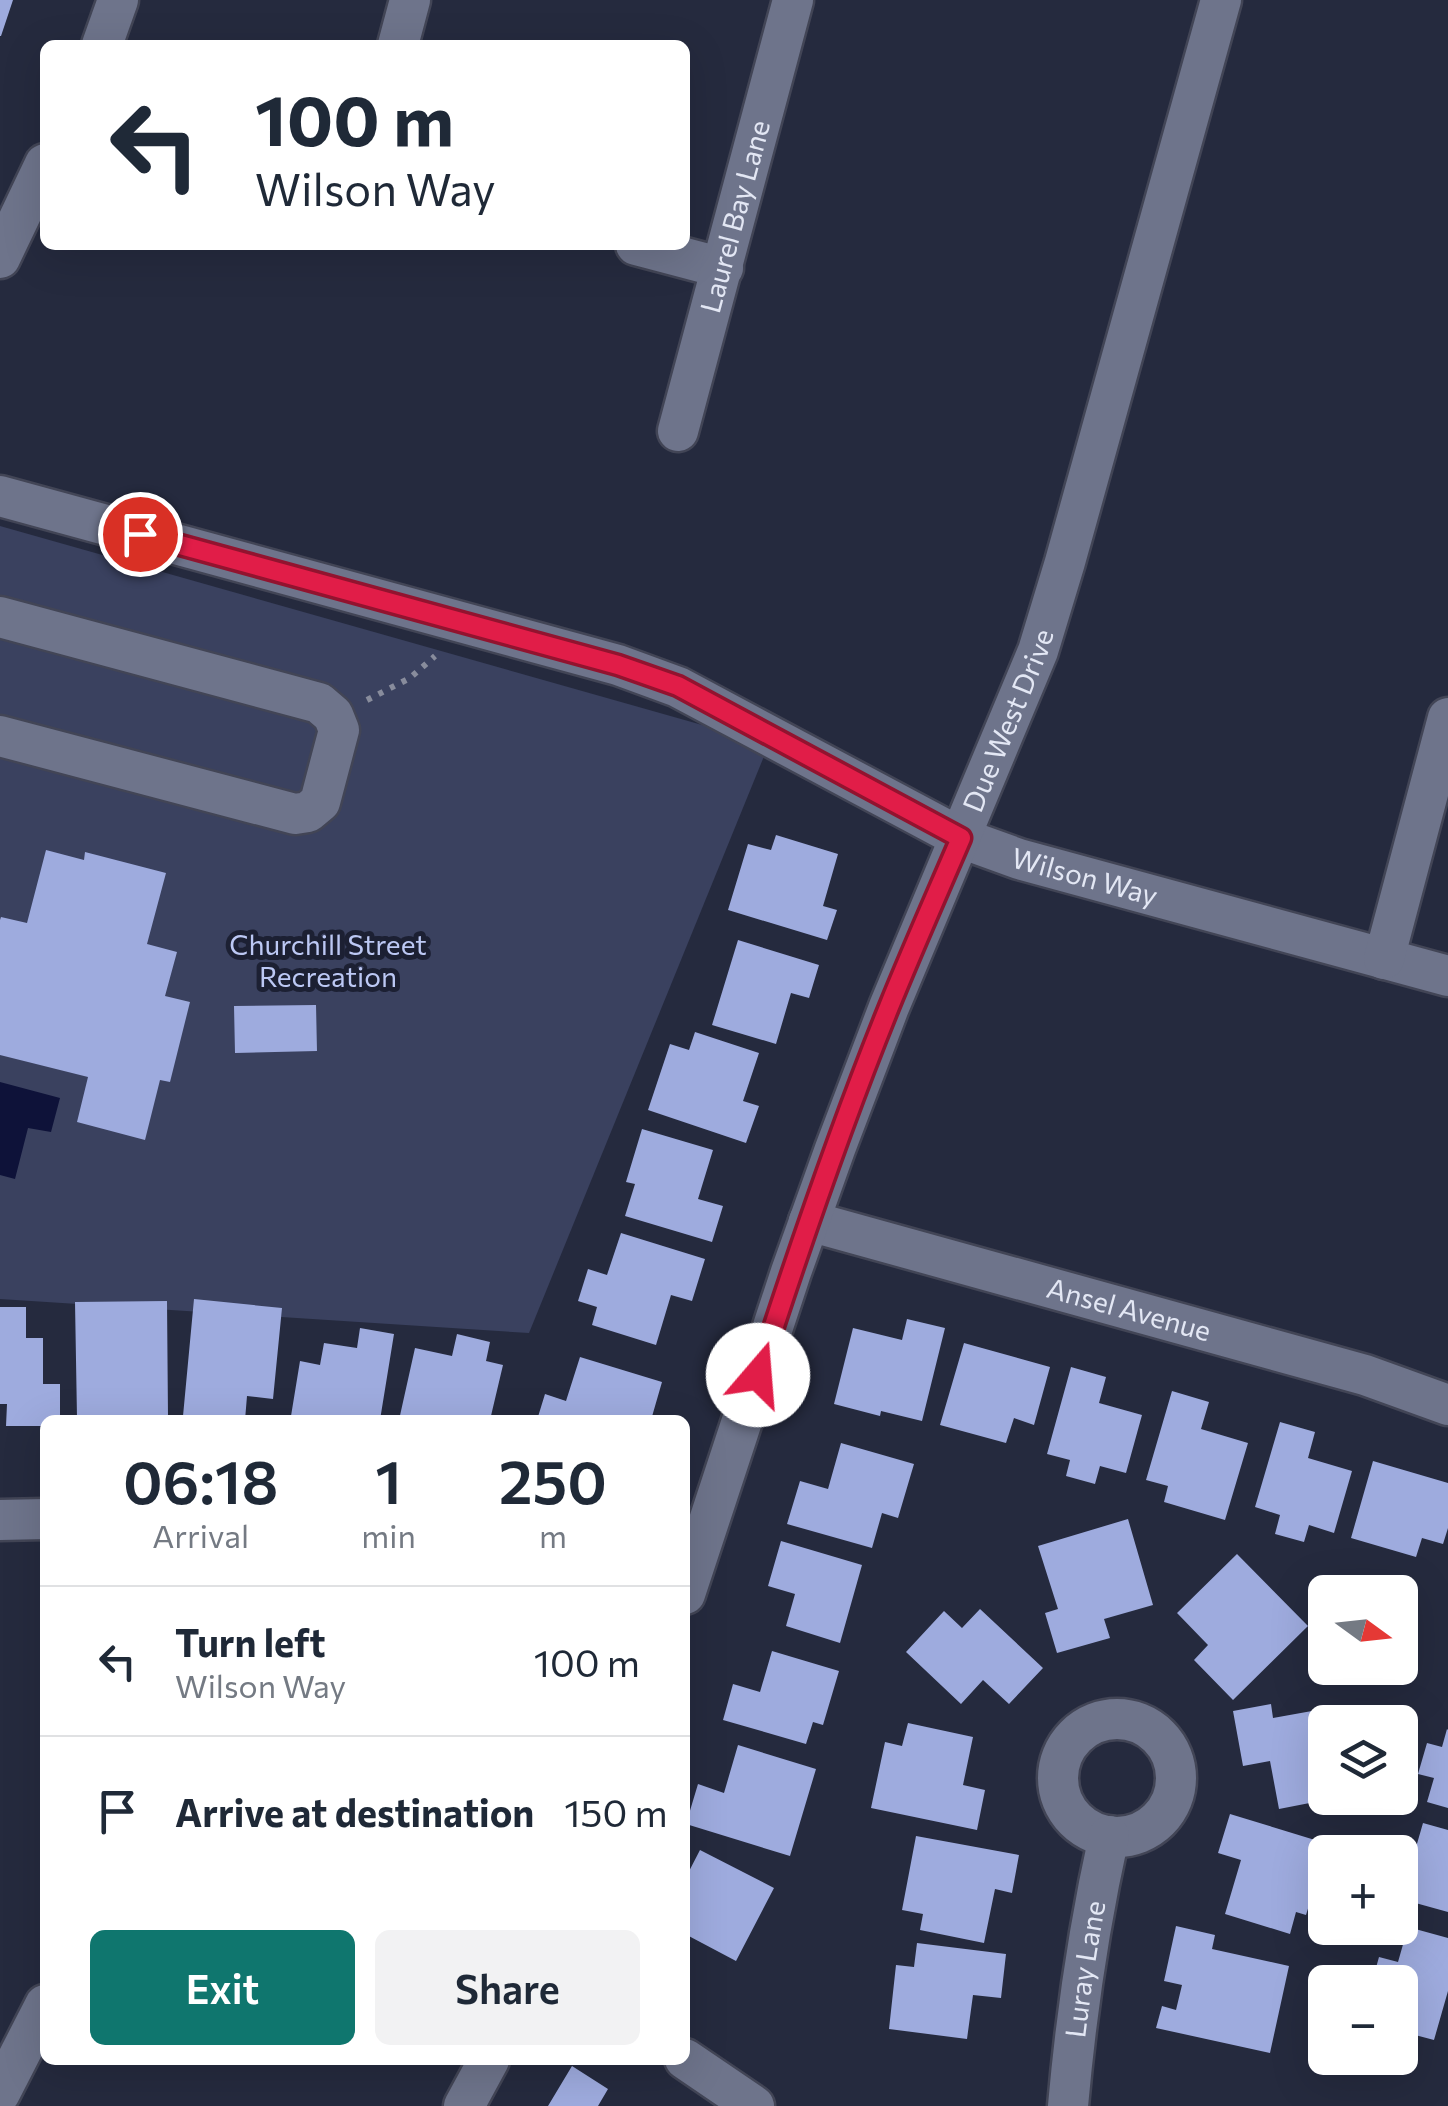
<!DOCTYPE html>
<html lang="en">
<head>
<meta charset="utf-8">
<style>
  body { margin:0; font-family:Commissioner,sans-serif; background:#f2f2f3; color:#1f2937; height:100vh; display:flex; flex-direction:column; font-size:38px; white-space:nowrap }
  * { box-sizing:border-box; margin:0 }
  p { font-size:32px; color:#747a83 }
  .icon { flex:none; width:55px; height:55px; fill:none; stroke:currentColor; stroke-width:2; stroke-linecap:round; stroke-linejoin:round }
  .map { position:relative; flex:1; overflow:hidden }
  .details { position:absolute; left:40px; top:1415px; width:650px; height:650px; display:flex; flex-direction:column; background:#fff; border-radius:15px; box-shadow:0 10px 40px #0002 }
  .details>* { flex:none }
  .guide { position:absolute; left:40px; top:40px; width:650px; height:210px; border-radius:15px; box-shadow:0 10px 40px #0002; background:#fff; color:#1f2937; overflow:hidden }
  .needle { width:65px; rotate:105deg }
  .buttons { position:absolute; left:1308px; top:1575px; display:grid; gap:20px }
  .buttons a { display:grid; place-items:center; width:110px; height:110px; border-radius:15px; background:#fff; box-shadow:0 10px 40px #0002; font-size:50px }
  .pin { position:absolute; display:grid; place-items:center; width:85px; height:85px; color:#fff; margin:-42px; border:5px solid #fff; border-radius:50%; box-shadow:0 2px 10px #0007 }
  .me { position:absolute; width:110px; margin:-55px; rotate:18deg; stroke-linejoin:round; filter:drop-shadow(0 0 8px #0008) }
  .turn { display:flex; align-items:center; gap:35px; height:210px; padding:0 50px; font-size:45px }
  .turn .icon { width:130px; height:130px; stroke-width:2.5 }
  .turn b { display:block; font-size:70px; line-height:85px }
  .eta { display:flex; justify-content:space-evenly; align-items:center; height:170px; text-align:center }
  .eta b { font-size:60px; font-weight:600; line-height:70px }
  .primary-button { display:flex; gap:20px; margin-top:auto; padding:20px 50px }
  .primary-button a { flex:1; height:115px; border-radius:15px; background:#0f766e; color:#fff; font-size:40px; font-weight:600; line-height:115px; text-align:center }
  .primary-button a+a { background:#f2f2f3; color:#1f2937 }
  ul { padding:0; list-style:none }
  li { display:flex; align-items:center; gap:30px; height:150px; padding:0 50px; border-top:2px solid #e0e1e3 }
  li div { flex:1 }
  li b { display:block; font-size:38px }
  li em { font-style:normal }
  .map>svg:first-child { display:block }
  .green { fill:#3a415f }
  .water { fill:#0e1239 }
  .building { fill:#9eabde }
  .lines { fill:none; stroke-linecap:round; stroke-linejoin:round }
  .minor-casing { stroke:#424556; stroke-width:45 }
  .path { stroke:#888c9c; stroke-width:6; stroke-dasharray:5 8; stroke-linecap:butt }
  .minor { stroke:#6e748b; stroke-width:40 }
  .route-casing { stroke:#92132f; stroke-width:25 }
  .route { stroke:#e11d48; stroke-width:18 }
  .labels { text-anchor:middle; stroke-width:10; stroke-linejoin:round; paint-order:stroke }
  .street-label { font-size:28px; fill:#e3e7f4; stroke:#1c2033 }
  .park-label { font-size:28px; fill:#bcc8f4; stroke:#1c2033 }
</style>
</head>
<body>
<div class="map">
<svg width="1448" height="2106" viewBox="0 0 1448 2106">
  <rect width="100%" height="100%" fill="#252a3e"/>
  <path class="green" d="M0,526L769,744L529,1333L0,1299Z"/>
  <path class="water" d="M0,1082L60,1098L51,1132L28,1128L15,1179L0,1175Z"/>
  <path class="building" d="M0,0H13L1,36H0Z
    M776,835L838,854L823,906L837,910L827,940L728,910L748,844L771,850Z
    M46,850L84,860L85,852L166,873L147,944L177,952L165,996L190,1002L170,1082L160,1080L145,1140L77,1122L88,1077L0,1055V920L1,917L27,923Z
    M738,940L819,965L809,998L791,993L776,1044L712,1025Z
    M316,1005L317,1051L235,1053L234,1006Z
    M695,1032L759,1053L743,1101L759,1106L746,1143L648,1110L670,1044L689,1050Z
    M642,1129L713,1150L698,1199L723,1206L712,1242L625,1216L635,1184L626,1182Z
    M621,1233L705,1259L692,1301L671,1295L656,1345L592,1325L597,1307L578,1301L588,1269L607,1275Z
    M194,1299L282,1308L273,1399L247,1396L245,1420L183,1416Z
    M167,1301L168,1417L77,1418L75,1302Z
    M0,1307H26V1338H43V1384H60V1420H45V1426H6L7,1404H0Z
    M907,1319L945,1328L922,1421L881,1411L880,1416L834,1404L853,1328L902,1340Z
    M360,1328L394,1334L380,1420H315L291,1416L300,1361L320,1365L324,1343L357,1348Z
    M457,1334L490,1342L486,1361L503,1365L490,1420H399L415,1348L452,1356Z
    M964,1343L1050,1367L1034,1425L1014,1418L1006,1443L940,1425Z
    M580,1357L662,1382L651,1420H537L545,1394L566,1401Z
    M1071,1367L1106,1377L1099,1403L1142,1415L1126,1473L1100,1466L1095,1484L1066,1476L1070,1460L1047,1454Z
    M1172,1391L1209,1402L1201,1429L1248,1443L1225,1520L1164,1502L1168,1486L1146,1480Z
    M1280,1422L1315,1432L1308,1458L1352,1471L1334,1533L1309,1525L1304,1542L1275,1534L1280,1515L1255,1507Z
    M841,1443L914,1464L898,1518L882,1513L872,1548L787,1524L800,1481L828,1489Z
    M1373,1461L1448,1483V1528L1443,1544L1422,1538L1416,1557L1351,1538Z
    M1128,1519L1153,1605L1104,1619L1110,1638L1057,1653L1045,1613L1058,1609L1038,1546Z
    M781,1541L862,1565L840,1643L786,1626L795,1594L768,1586Z
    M1237,1554L1308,1626L1233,1700L1194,1660L1208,1645L1177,1613Z
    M980,1609L1043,1668L1009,1704L983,1680L961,1704L906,1652L944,1611L962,1628Z
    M772,1651L839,1671L823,1725L813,1722L806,1744L723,1720L733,1684L760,1692Z
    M1271,1704L1273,1718L1323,1709L1325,1724V1800L1279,1809L1270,1761L1243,1766L1233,1711Z
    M908,1723L973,1737L963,1785L985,1790L977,1830L871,1808L885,1742L902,1746Z
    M1447,1729L1448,1730V1808L1427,1802L1434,1778L1418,1774L1427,1743L1442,1747Z
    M738,1745L816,1769L790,1856L686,1824L698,1784L724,1793Z
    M1230,1814L1328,1844L1306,1915L1296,1912L1290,1934L1225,1914L1241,1860L1218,1853Z
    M1423,1823L1448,1830V1912L1401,1899Z
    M916,1836L1019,1855L1012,1893L995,1889L984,1943L920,1930L923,1914L902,1910Z
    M700,1850L774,1888L736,1961L685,1934V1879Z
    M1176,1926L1215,1935L1212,1949L1289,1966L1270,2053L1156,2028L1162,2006L1176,2010L1182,1985L1164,1981Z
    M1408,1927L1448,1938V1991L1434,2040L1400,2031V1982H1372L1379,1957L1398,1962Z
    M917,1943L1006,1954L1001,1998L973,1995L967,2039L889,2029L896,1965L914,1967Z
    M572,2066L608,2089L598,2106H548Z"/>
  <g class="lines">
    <defs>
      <g id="minor">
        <path d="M102,45L118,0"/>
        <path d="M398,45L410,0"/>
        <path d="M636,245L723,268"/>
        <path d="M0,258L45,164"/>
        <path id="s1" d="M678,431L793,0"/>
        <path id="s2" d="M0,496L618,665L678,687L961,838L1019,859L1448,976"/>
        <path d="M0,617L319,703L333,715L339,730L320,802L308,812L295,814L0,736"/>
        <path d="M1384,959L1448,718"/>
        <path id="s3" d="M809,1221L1365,1375L1448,1405"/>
        <path d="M0,1520L45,1519"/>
        <path id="s4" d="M685,1594L791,1272L835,1149L889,1007L1038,651L1065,562L1221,0"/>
        <circle cx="1117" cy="1778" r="59"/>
        <path d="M685,2059L754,2106"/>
        <path d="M0,2093L45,2005"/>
        <path d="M464,2106L489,2060"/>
        <path id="s5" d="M1068,2106C1076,2015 1089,1926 1109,1836"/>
      </g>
    </defs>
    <use href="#minor" class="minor-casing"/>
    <path class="path" d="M367,700L410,678L435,656"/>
    <use href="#minor" class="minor"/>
  </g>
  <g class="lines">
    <defs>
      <path id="route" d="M140,534L618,665L678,686L961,838C937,894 912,950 889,1007C840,1128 798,1251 758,1375"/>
    </defs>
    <use href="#route" class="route-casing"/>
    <use href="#route" class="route"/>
  </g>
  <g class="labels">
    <g class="street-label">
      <text dy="10" stroke="none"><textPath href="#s1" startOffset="222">Laurel Bay Lane</textPath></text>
      <text dy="10" stroke="none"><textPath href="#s4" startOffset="932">Due West Drive</textPath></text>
      <text dy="10" stroke="none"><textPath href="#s2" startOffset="1155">Wilson Way</textPath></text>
      <text dy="10" stroke="none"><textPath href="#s3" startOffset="332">Ansel Avenue</textPath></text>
      <text dy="10" stroke="none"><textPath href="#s5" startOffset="138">Luray Lane</textPath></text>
    </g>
    <g class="park-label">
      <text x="328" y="955">Churchill Street<tspan x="328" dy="32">Recreation</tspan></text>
    </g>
  </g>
</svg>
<div class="buttons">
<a><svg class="needle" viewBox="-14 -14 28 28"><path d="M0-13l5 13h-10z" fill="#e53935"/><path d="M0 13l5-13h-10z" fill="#747a83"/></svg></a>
<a><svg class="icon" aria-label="layers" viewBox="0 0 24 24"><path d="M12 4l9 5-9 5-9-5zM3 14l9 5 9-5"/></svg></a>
<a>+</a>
<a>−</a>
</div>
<div class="pin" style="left:140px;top:534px;background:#d93025"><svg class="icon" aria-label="arrive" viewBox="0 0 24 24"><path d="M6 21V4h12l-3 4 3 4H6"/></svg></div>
<svg class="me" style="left:758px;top:1375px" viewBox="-20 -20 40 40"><circle r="19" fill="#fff"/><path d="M0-13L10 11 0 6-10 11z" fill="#e11d48"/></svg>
<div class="guide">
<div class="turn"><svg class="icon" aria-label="left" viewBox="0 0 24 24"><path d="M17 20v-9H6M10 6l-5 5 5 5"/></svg><div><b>100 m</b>Wilson Way</div></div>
</div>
<section class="details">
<div class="eta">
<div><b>06:18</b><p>Arrival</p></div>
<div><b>1</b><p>min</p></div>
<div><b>250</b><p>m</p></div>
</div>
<ul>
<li><svg class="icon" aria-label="left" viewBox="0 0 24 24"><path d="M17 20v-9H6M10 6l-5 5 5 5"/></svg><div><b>Turn left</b><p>Wilson Way</p></div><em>100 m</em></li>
<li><svg class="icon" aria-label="arrive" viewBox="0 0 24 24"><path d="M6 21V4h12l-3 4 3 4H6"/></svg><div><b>Arrive at destination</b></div><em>150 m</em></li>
</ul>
<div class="primary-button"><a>Exit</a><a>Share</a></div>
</section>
</div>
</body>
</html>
